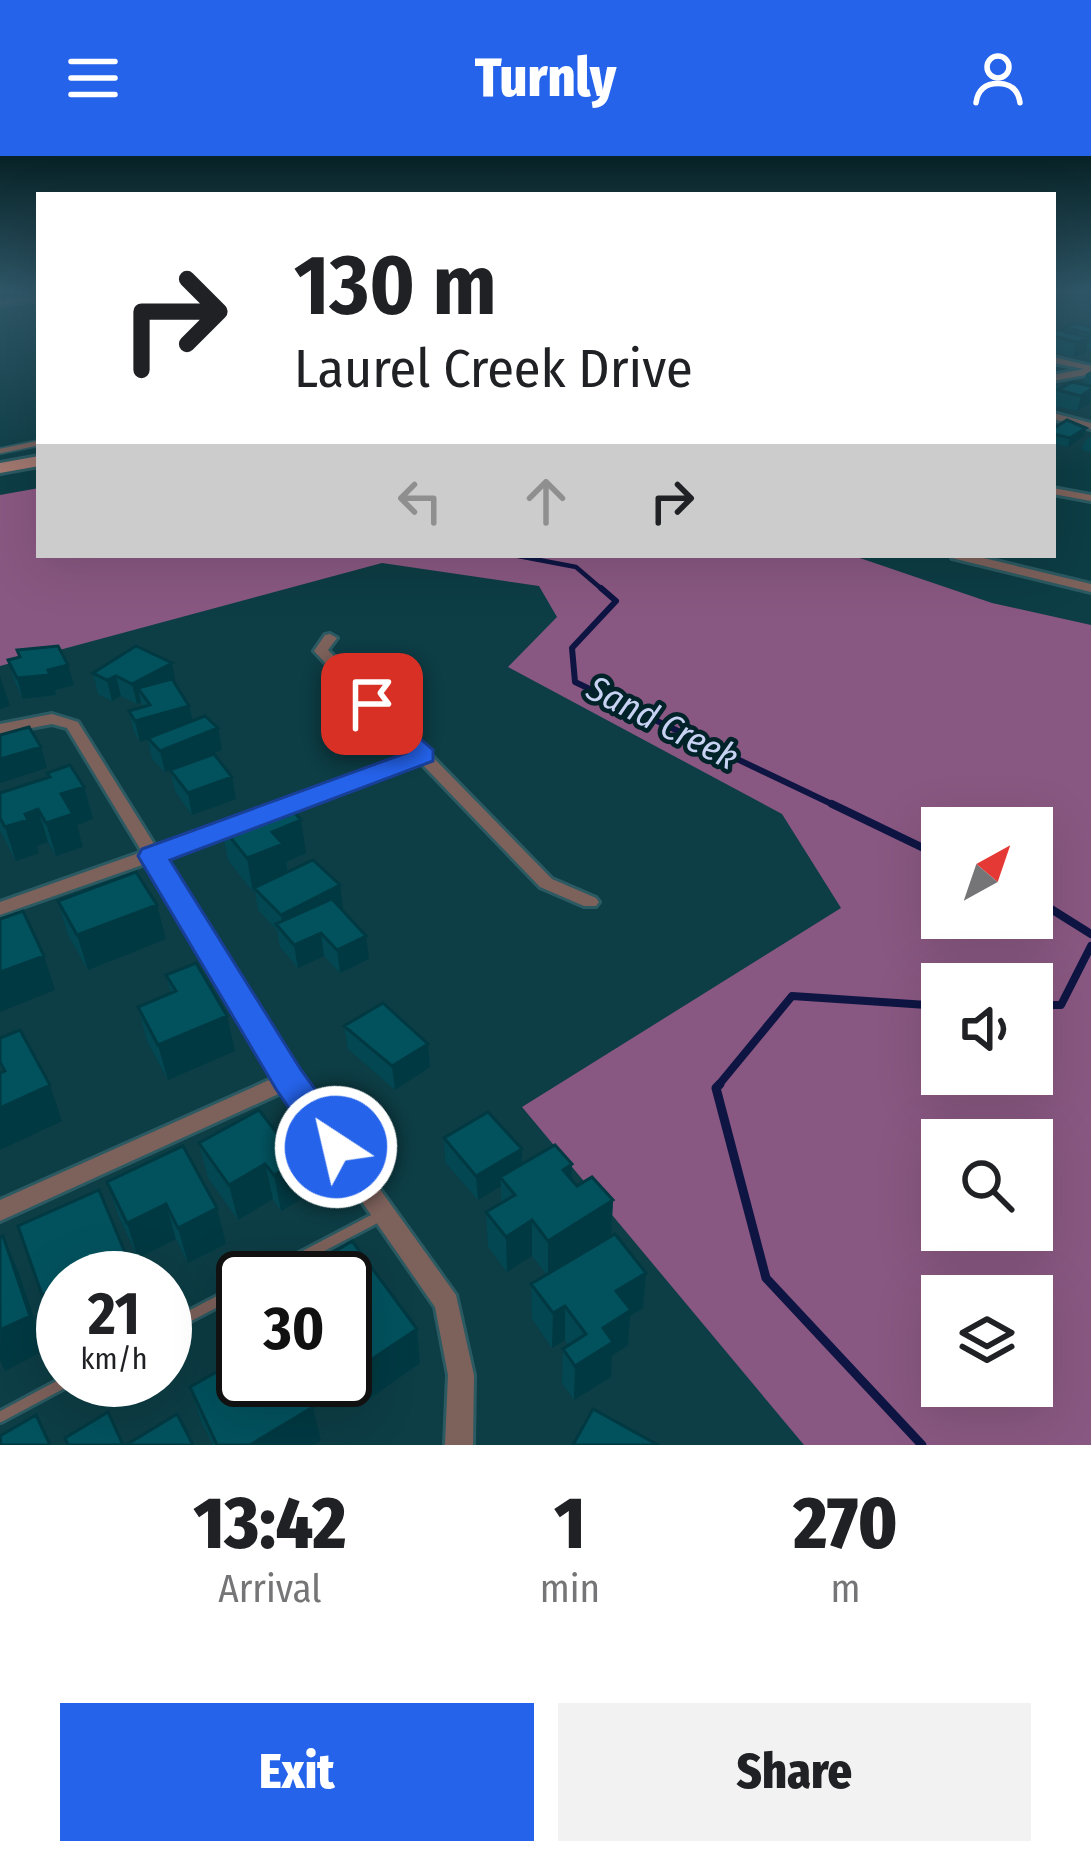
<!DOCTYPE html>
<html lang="en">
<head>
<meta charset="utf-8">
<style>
  body { margin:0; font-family:"Fira Sans Condensed",sans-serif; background:#f2f2f2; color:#202124; height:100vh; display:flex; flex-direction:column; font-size:45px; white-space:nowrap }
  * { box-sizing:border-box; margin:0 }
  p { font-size:39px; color:#757577 }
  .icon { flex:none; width:66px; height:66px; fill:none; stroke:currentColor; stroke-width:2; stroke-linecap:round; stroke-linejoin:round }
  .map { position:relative; height:1289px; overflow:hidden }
  .side { display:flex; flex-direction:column; background:#fff; flex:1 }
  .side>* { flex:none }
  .top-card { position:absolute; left:36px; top:36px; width:1020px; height:366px; border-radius:0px; box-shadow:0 12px 48px #0002; background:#fff; color:#202124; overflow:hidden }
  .needle { width:78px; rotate:40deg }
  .fabs { position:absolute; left:921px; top:651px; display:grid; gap:24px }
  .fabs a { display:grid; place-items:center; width:132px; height:132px; border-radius:0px; background:#fff; box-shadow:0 12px 48px #0002; font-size:60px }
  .speed { position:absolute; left:36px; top:1095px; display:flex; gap:24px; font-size:60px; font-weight:700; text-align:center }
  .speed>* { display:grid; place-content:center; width:156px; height:156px; border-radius:50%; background:#fff; box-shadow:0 12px 48px #0002; line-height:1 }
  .speed small { font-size:30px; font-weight:400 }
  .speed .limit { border:6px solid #111; border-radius:18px; background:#fff; color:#111 }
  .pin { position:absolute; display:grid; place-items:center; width:102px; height:102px; color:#fff; margin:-51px; border-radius:24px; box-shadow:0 6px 18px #0006 }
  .me { position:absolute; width:132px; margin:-66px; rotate:325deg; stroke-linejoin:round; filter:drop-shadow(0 0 9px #0008) }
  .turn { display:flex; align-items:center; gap:42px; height:252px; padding:0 60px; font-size:54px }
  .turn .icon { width:156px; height:156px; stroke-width:2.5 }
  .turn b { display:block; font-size:84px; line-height:102px }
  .lanes { display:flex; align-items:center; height:114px; padding:0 60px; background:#0003; justify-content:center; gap:60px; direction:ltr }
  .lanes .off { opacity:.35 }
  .eta { display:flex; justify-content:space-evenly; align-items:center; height:204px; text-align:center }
  .eta b { font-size:72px; font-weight:800; line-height:84px }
  .primary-button { display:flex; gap:24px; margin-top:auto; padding:24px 60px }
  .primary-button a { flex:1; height:138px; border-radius:0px; background:#2563eb; color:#fff; font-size:48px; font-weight:800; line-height:138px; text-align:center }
  .primary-button a+a { background:#f2f2f2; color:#202124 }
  header { display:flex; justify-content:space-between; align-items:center; height:156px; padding:0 60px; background:#2563eb; color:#fff; font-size:54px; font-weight:800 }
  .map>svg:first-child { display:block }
  .forest { fill:#895882; fill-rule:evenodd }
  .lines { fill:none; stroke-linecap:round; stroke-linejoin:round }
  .stream-far3 { stroke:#0e1543; stroke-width:4.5 }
  .stream-far2 { stroke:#0e1543; stroke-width:6 }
  .stream-far1 { stroke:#0e1543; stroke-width:8 }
  .stream { stroke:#0e1543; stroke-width:9 }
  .service-far1-casing { stroke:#2c5a62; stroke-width:8 }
  .service-casing { stroke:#2c5a62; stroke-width:16 }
  .minor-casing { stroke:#2c5a62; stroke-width:6 }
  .secondary-casing { stroke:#2c5a62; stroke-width:6 }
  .service-far1 { stroke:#7d615b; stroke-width:4.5 }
  .service { stroke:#7d615b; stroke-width:10 }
  .minor { fill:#7d615b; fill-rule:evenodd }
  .secondary { fill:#a4786f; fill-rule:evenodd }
  .wall { fill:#024751 }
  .shaded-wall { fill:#013942 }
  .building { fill:#02525e; stroke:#013942; stroke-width:3 }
  .route { fill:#2563eb; stroke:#184099; stroke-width:3 }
  .labels { text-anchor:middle; stroke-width:9; stroke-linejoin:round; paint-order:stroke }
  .water-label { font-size:36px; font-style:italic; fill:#c8d2f3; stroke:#002229 }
</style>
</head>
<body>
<header><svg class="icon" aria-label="menu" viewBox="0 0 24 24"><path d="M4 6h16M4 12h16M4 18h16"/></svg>Turnly<svg class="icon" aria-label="person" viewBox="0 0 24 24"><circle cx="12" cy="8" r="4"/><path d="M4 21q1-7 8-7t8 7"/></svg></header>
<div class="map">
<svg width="1091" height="1289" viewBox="0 0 1091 1289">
  <rect width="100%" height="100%" fill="#0d3d45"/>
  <path class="forest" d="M39,332V399H851L992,447L1091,469V1289H804L522,951L841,752L782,658L508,511L557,461L539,430L382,407L0,510V339ZM942,672H1032V762H942ZM942,828H1032V918H942ZM942,984H1032V1074H942ZM942,1140H1032V1230H942Z"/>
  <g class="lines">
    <path class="stream-far3" d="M513,399L576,411L604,435"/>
    <path class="stream-far2" d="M601,432L616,445L572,492L575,526L838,651"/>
    <path class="stream-far1" d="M832,648L942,701
      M1032,741L1091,778
      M1032,849H1061L1091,790
      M717,931L792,840L942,850"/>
    <path class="stream" d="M720,928L716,932L766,1122L922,1289"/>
    <defs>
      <path id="service-far1" d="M0,295L39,287"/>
      <path id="service" d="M262,1122L382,1059
        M165,1173L243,1132
        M0,1261L69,1224"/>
      <path id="minor" d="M39,140V144L0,149V145Z
        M1053,201L1091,210V218L1053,225V219L1084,213L1053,207Z
        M1053,257L1091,267V273L1053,263Z
        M1053,332L1091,339V345L1053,338Z
        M950,399H971L1091,428V436L952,402Z
        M330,478L337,482L328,494L552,723L596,742L599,746L596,750H584L540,731L420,606L278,660H266L264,656L266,652L412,598L314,495L325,479Z
        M52,558L78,566L156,691L236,663H248L250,667L248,671L162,701L297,918L456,1139L474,1219L473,1289H445L448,1219L435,1151L285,935L0,1065V1044L276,921L148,707L0,759V746L142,696L67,572L52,568L0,578V568Z"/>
      <path id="secondary" d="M39,300V310L0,317V307Z"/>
    </defs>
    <use href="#service-far1" class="service-far1-casing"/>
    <use href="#service" class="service-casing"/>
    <use href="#minor" class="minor-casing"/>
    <use href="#secondary" class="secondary-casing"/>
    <use href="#service-far1" class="service-far1"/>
    <use href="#service" class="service"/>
    <use href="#minor" class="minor"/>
    <use href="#secondary" class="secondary"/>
  </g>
  <path class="wall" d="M1063,171H1091V194L1086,193L1085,197L1073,201L1053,195V176L1062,175Z
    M1091,215L1090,247L1077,255L1054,250L1056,239L1053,241V228L1061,230L1060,232L1083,228L1086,218Z
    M1053,273L1084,280L1068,291L1053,287Z
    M1091,280V296L1082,294L1084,286Z
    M17,494L74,529L55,534L56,539L23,543L14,524L8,504L19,501Z
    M172,507L175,528L189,550L193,565L218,572L222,594L184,609L236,643L192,659L175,635L170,614L165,616L152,603L148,584L140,586L134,576L129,555L143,551L141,546L137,548L121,540L112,545L98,538L93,517Z
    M47,617L84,631L93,663L77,669L83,691L56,700L48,686L37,690L39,697L16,705L0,675V637L48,621Z
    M221,670L306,697L286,706L288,716L343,752L341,753L369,803L340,817L324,800L298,812L280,791L277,774L258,754L255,735L253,736L228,704Z
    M58,745L166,783L88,814L68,779Z
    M166,819L235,895L168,924L147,885L138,851L171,837Z
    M344,870L428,888L430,911L395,934L348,893Z
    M276,976L308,1000L315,1035L281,1055L273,1043L238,1064L208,1022L199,987Z
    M444,982L522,993V1009L572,1024L577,1030L613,1044L611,1080L584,1097L646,1117L643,1152L630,1160L628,1189L612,1200L611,1221L574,1244L562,1227L563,1193L568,1189L565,1184L552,1192L532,1163L531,1128L547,1119L532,1100L507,1116L488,1091L486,1056L501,1047V1030L478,1044L445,1006Z
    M107,1026L217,1052L226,1088L188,1107L176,1083L138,1102L119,1061Z
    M352,1085L417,1173L420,1207L369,1243L363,1234L336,1252L318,1224H345V1122H326L323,1103Z
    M230,1188L313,1251L321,1285L313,1289H213L201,1265L190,1231L235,1206Z"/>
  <path class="shaded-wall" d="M1089,182L1085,197L1073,201L1076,186Z
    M1091,233L1090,247L1077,255L1081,240Z
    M1086,272L1084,280L1068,291L1070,282Z
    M172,507L176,528L146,544L138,532L141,546L137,548L132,528Z
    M68,509L74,529L55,534L56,539L23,543L17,522Z
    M0,520L10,550L0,553Z
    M116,520L121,540L112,545L107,524Z
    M189,550L194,570L140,586L135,565Z
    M218,572L222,594L165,616L160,595Z
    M41,591L47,612L0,627V603Z
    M232,621L236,643L192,659L188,637Z
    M84,631L93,663L77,669L83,691L56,700L46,667L61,638Z
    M38,653L48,686L37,690L39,697L16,705L5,671L25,658Z
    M301,664L306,697L286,706L288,721L254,732L253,736L247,702L272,676Z
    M340,729L343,752L287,780L284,778L281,759Z
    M157,749L166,783L88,814L77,779Z
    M321,777L324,800L298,812L294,789Z
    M366,780L369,803L340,817L337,794Z
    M44,800L55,834L0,856V816Z
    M227,860L235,895L168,924L158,889Z
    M428,888L430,911L395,934L392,910Z
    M50,929L62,965L0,994V952Z
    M522,993V1016L500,1021L501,1030L478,1044L476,1020Z
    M308,1000L315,1035L281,1055L274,1019Z
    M265,1008L273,1043L238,1064L229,1029Z
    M572,1008L571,1044L563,1014Z
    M613,1044L611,1080L548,1120V1085Z
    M166,1048L176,1083L138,1102L127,1067Z
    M217,1052L226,1088L188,1107L178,1072Z
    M532,1064V1100L507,1116L506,1081Z
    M3,1080L18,1115L45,1194L5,1215L0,1204Z
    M126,1099L133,1122H78Z
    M646,1117L643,1152L630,1160L628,1189L612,1200L611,1221L574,1244L575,1210L616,1135Z
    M63,1129V1171L57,1174L42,1139Z
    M565,1150V1184L552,1192L553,1157Z
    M417,1173L420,1207L369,1243L363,1209Z
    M357,1199L363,1234L336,1252L330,1224H345V1207Z
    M313,1251L321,1285L313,1289H250Z"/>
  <path class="building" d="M1076,167L1091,171V178L1063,171Z
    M1060,174L1089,182L1076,186L1053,180V176Z
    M1072,226L1091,230V233L1081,240L1058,234Z
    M1067,264L1086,272L1070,282L1053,278V273Z
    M58,490L68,509L48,514L50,519L17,522L8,504L20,501L17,494Z
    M136,490L172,507L132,528L116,520L107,524L93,517Z
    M172,523L189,550L135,565L129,555L150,549L138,532Z
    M205,560L218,572L160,595L148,582Z
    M29,571L41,591L0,603V579Z
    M214,598L232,621L188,637L170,614Z
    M70,609L84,631L61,638L73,658L46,667L38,653L25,658L28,664L5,671L0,662V637L50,621L47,617Z
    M284,645L301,664L272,676L283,688L247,702L221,670Z
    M313,704L340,729L281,759L254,732Z
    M136,716L157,749L77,779L58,745Z
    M332,743L366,780L337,794L321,777L294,789L276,768Z
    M23,755L44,800L0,816V763Z
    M196,807L227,860L158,889L138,851L176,835L166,819Z
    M383,847L428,888L392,910L344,870Z
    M20,874L50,929L0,952V917L5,915L0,906V882Z
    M259,954L276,976L285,971L308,1000L274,1019L265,1008L229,1029L199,987Z
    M488,956L522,993L476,1020L444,982Z
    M555,989L572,1008L563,1014L577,1030L592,1021L613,1044L548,1085L532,1064L506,1081L486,1056L515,1039L500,1021Z
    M183,990L217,1052L178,1072L166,1048L127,1067L107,1026Z
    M99,1034L126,1099L78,1122H63V1129L42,1139L18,1070Z
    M615,1078L646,1117L616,1135L631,1154L603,1172L613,1186L575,1210L563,1193L586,1178L565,1150L553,1157L531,1128Z
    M3,1080L30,1160L0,1174V1081Z
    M352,1085L417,1173L363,1209L357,1199L345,1207V1122H336L323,1103Z
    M243,1181V1224H299L313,1251L250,1289H217L190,1231L238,1204L230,1188Z
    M593,1253L658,1289H573Z
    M108,1256L123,1289H68L65,1282Z
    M177,1258L193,1289H126Z
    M36,1259L50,1289H1L0,1280Z"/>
  <linearGradient id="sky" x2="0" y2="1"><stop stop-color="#072226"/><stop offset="0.43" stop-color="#2f5768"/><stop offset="1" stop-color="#2f5768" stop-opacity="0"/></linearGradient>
  <rect width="1091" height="316" fill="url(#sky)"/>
  <path class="route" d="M372,540L433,594V605L170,704L301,914L349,980L355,991L349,1002L336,1006L323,1002L276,933L138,700L142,693L406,597L360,548Z"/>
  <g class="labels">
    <g class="water-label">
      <text transform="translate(663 566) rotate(27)" y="13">Sand Creek</text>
    </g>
  </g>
</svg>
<div class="fabs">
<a><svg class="needle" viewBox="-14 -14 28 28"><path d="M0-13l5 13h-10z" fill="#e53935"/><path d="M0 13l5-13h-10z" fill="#757577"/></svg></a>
<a><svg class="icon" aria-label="sound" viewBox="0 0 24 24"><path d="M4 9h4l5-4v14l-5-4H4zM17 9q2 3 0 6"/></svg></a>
<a><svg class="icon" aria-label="search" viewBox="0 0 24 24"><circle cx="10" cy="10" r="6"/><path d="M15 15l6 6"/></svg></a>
<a><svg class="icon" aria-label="layers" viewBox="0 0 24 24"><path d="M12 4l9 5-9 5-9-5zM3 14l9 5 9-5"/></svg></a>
</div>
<div class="speed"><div>21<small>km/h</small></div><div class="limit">30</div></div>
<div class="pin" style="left:372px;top:548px;background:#d93025"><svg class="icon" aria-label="arrive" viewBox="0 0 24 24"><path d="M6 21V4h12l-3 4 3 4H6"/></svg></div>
<svg class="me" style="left:336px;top:991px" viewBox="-20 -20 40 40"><circle r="17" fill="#2563eb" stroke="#fff" stroke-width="3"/><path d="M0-11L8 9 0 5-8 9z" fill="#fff"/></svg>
<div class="top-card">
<div class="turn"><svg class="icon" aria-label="right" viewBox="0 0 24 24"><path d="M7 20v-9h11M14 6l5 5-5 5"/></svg><div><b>130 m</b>Laurel Creek Drive</div></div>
<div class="lanes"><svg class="icon off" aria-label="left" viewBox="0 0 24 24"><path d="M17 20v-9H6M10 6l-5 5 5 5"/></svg><svg class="icon off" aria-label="ahead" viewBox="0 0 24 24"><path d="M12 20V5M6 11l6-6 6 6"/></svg><svg class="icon" aria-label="right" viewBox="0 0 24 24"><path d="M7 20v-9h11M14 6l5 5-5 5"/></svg></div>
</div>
</div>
<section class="side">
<div class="eta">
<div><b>13:42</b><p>Arrival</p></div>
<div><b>1</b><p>min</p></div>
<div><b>270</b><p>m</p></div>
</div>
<div class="primary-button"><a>Exit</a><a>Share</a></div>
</section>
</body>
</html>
